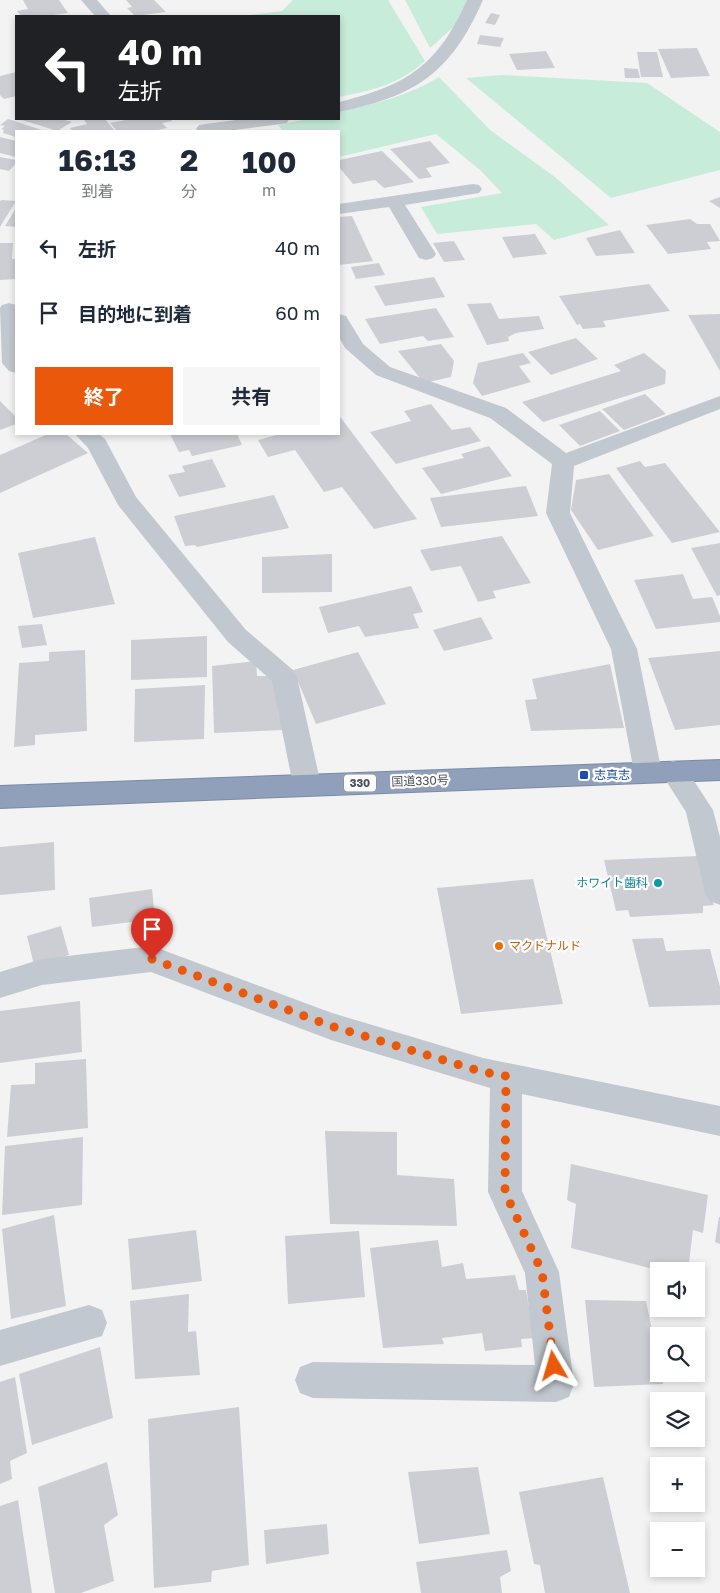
<!DOCTYPE html>
<html lang="ja">
<head>
<meta charset="utf-8">
<style>
  body { margin:0; font-family:"Golos Text","Noto Sans JP",sans-serif; background:#f6f6f7; color:#1f2937; height:100vh; display:flex; flex-direction:column; font-size:19px; white-space:nowrap }
  * { box-sizing:border-box; margin:0 }
  p { font-size:16px; color:#747a83 }
  .icon { flex:none; width:28px; height:28px; fill:none; stroke:currentColor; stroke-width:2; stroke-linecap:round; stroke-linejoin:round }
  .map { position:relative; flex:1; overflow:hidden }
  .details { position:absolute; left:15px; top:130px; width:325px; height:305px; display:flex; flex-direction:column; background:#fff; border-radius:0px; box-shadow:0 2px 8px #0003 }
  .details>* { flex:none }
  .hud { position:absolute; left:15px; top:15px; width:325px; height:105px; border-radius:0px; box-shadow:0 2px 8px #0003; background:#202124; color:#fff; overflow:hidden }
  .controls { position:absolute; left:650px; top:1262px; display:grid; gap:10px }
  .controls a { display:grid; place-items:center; width:55px; height:55px; border-radius:0px; background:#fff; box-shadow:0 2px 8px #0003; font-size:25px }
  .pin { position:absolute; display:grid; place-items:center; width:42px; height:42px; color:#fff; margin:-51px -21px; border-radius:50% 50% 50% 0; rotate:-45deg; box-shadow:0 0 5px #0007 }
  .pin .icon { rotate:45deg }
  .me { position:absolute; width:55px; margin:-28px; rotate:353deg; stroke-linejoin:round; filter:drop-shadow(0 0 4px #0008) }
  .turn { display:flex; align-items:center; gap:18px; height:105px; padding:0 20px; font-size:22px }
  .turn .icon { width:65px; height:65px; stroke-width:2.5 }
  .turn b { display:block; font-size:35px; line-height:42px }
  .eta { display:flex; justify-content:space-evenly; align-items:center; height:85px; text-align:center }
  .eta b { font-size:30px; font-weight:700; line-height:35px }
  .primary-button { display:flex; gap:10px; margin-top:auto; padding:10px 20px }
  .primary-button a { flex:1; height:58px; border-radius:0px; background:#ea580c; color:#fff; font-size:20px; font-weight:700; line-height:58px; text-align:center }
  .primary-button a+a { background:#f6f6f7; color:#1f2937 }
  ul { padding:0; list-style:none }
  li { display:flex; align-items:center; gap:15px; height:65px; padding:0 20px }
  li div { flex:1 }
  li b { display:block; font-size:19px }
  li em { font-style:normal }
  .map>svg:first-child { display:block }
  .green { fill:#c7ecda }
  .building { fill:#cdced4 }
  .lines { fill:none; stroke-linecap:round; stroke-linejoin:round }
  .highway-casing { stroke:#7b8ba7; stroke-width:2 }
  .minor { fill:#c2c8cf; fill-rule:evenodd }
  .highway { fill:#90a0bb; fill-rule:evenodd }
  .route { stroke:#ea580c; stroke-width:9; stroke-dasharray:0 16.2 }
  .transit-dot { fill:#1a4fb4; stroke:#fff; stroke-width:2 }
  .culture-dot { fill:#0f9aa8; stroke:#fff; stroke-width:2 }
  .food-dot { fill:#e8710a; stroke:#fff; stroke-width:2 }
  .labels { text-anchor:middle; stroke-width:4.5; stroke-linejoin:round; paint-order:stroke }
  .shield { fill:#fff; stroke:#82878e; stroke-width:1 }
  .shield-label { font-size:11px; font-weight:bold; fill:#4c535e }
  .transit-label { font-size:12px; fill:#164399; stroke:#fff; text-anchor:start }
  .street-label { font-size:12px; fill:#4c535e; stroke:#fff }
  .culture-label { font-size:12px; fill:#0d838f; stroke:#fff; text-anchor:end }
  .food-label { font-size:12px; fill:#c56008; stroke:#fff; text-anchor:start }
</style>
</head>
<body>
<div class="map">
<svg width="720" height="1593" viewBox="0 0 720 1593">
  <rect width="100%" height="100%" fill="#f4f3f3"/>
  <path class="green" d="M293,0H388L425,61C398,85 373,90 339,97V16H242L282,11Z
    M405,0H468L457,24L430,48Z
    M502,75L647,83L720,132V170L611,198L466,78Z
    M439,77L490,130L555,177L609,225L554,240L536,224L437,234L421,207L502,193L480,170L436,134L339,157V131H283L278,125L308,119H339V112C374,104 408,96 439,77Z"/>
  <path class="building" d="M23,0H59L68,13L46,16H21L17,11L28,9Z
    M126,0H154L166,12L135,16L127,8L132,7Z
    M491,13L500,15L495,25L485,23Z
    M480,35L504,38L500,47L477,44Z
    M697,48L710,76L671,78L658,49Z
    M546,51L555,68L517,70L509,54Z
    M637,52H657L663,77H641Z
    M624,68L638,69L640,78H625Z
    M16,72V96L4,99L0,95V76Z
    M8,119L45,131H16V137L3,133L4,130L1,129L5,126L0,125Z
    M19,119H62L72,122L57,131Z
    M89,119H105L115,131H72L70,128L87,124L84,120Z
    M131,119H171L172,121L162,123L167,128L152,131H117L110,123Z
    M0,137L16,141V157L0,153Z
    M430,141L450,163L426,168L432,177L419,179L390,149Z
    M382,151L414,182L384,188L375,180L353,184L339,167V160Z
    M0,157L16,160V163L9,171L0,169Z
    M720,197V208L709,201Z
    M2,200L16,201L0,227V201Z
    M16,208V227L5,226Z
    M352,216L373,261L339,265V217Z
    M690,219L697,224H710L720,241L707,242L711,249L668,254L646,225Z
    M620,230L635,253L596,256L586,238Z
    M535,234L547,254L513,258L502,237Z
    M454,241L465,260L444,262L433,243Z
    M0,243H13L12,259H16V279L0,280Z
    M379,263L385,275L356,279L351,267Z
    M434,277L445,297L385,306L374,286Z
    M649,284L670,311L603,321L606,327L583,329L580,324L577,325L559,296Z
    M491,303L499,319L539,316L544,329L516,333L508,337L509,341L487,345L467,304Z
    M436,308L454,337L428,341L423,336L380,344L365,319Z
    M720,314V371L688,315Z
    M576,338L598,359L551,375L528,352Z
    M441,344L454,361L451,377L424,383L398,351Z
    M523,353L531,363L519,366L531,382L482,396L473,383L478,363Z
    M644,353L666,371L665,384L543,422L522,402L621,371L614,365Z
    M645,394L666,414L624,430L602,409Z
    M0,401L16,417V424L0,430Z
    M431,404L452,430L470,427L481,441L396,464L370,432L411,421L404,411Z
    M600,411L620,431L580,446L559,425Z
    M339,418H341L417,519L374,529L342,487L324,492L295,450L268,457L258,440L280,434H339Z
    M48,434H66L88,453L0,493V455Z
    M170,434H237L242,445L192,456L189,450L179,452Z
    M489,446L512,476L441,494L422,468L464,458L461,454Z
    M212,459L226,487L179,497L168,475L185,472L182,466Z
    M640,461L645,467L665,463L720,532L672,543L616,468Z
    M609,474L654,536L598,550L571,510L576,480Z
    M526,486L538,516L441,527L430,498Z
    M274,495L289,528L197,547L195,545L185,546L174,516Z
    M502,536L531,583L493,591L496,598L478,602L461,566L431,571L420,550Z
    M95,537L115,604L33,618L18,553Z
    M720,543V595L717,596L691,548Z
    M332,554V592L262,593V557Z
    M683,574L693,599L712,597L720,616V622L656,629L634,580Z
    M411,586L423,612L413,614L419,628L365,637L359,626L328,633L319,607Z
    M481,617L493,639L444,651L433,630Z
    M42,624L47,645L22,648L18,626Z
    M207,636V677L131,680V640Z
    M85,650L87,731L35,735V745L14,747L19,663L49,661V652Z
    M720,651V725L675,730L648,658Z
    M358,652L386,704L316,724L293,670Z
    M256,661L257,676H276L279,717H284V730L214,733L212,666Z
    M610,664L624,728L531,731L525,700L537,699L532,679Z
    M205,685L204,739L134,742L135,689Z
    M54,842L55,890L0,895V847Z
    M698,856L714,905L703,906V913L630,917L628,910L616,911L604,860Z
    M533,879L563,1004L461,1014L437,888Z
    M152,889L155,919L92,927L89,898Z
    M61,926L69,955L34,965L27,936Z
    M663,938L666,951L710,949L720,987V1005L649,1007L632,939Z
    M80,1001L82,1052L0,1063V1011Z
    M86,1059L88,1128L7,1137L11,1085L35,1084V1063Z
    M325,1131L397,1132V1175L454,1179L457,1226L330,1224Z
    M83,1137L82,1205L2,1215L5,1146Z
    M571,1164L708,1195L703,1233L693,1230L688,1271H661L571,1248L576,1204L567,1200Z
    M54,1215L66,1306L11,1319L2,1229Z
    M719,1217H720V1244L715,1242Z
    M196,1230L202,1281L132,1290L128,1239Z
    M359,1231L365,1297L288,1304L285,1236Z
    M438,1240L442,1267L463,1263L466,1279L515,1275L519,1290H526L534,1338L521,1339L522,1347L485,1351L482,1333L442,1338L444,1344L383,1348L370,1248Z
    M189,1294L188,1332L196,1331L200,1375L135,1379L130,1301Z
    M585,1300L646,1301L659,1364V1374H661L663,1384L594,1387Z
    M100,1347L113,1418L32,1445L19,1374Z
    M15,1377L27,1453L10,1461L12,1479L0,1484V1382Z
    M239,1407L249,1565L212,1571L211,1582L154,1588L148,1419Z
    M107,1462L118,1515L104,1525L114,1581L81,1593H55L38,1487Z
    M478,1467L490,1534L419,1544L408,1472Z
    M603,1477L630,1593H545L540,1565L534,1564L519,1492Z
    M18,1500L32,1593H0V1506Z
    M327,1524L329,1554L266,1564L264,1530Z
    M507,1550L511,1571L500,1577L502,1593H421L416,1562Z"/>
  <g class="lines">
    <defs>
      <path id="highway" d="M720,760V780L0,808V786Z"/>
    </defs>
    <use href="#highway" class="highway-casing"/>
    <path class="minor" d="M81,0H97L111,16H95Z
      M467,0H483C451,73 416,96 339,112V102C408,85 438,65 467,0Z
      M244,119H289L287,123L281,124L227,131H198L196,129L199,125L205,124Z
      M473,184L479,185L482,189L479,193L405,205L436,254L433,258L426,260L419,258L389,207L339,214V204Z
      M9,303L16,305V373L9,371L2,363L0,308L2,305Z
      M339,314L346,316L363,344L390,367L506,408L566,453L720,396V409L574,466L570,513L637,649L661,768L663,764L673,761L683,764L713,810L720,837V905L710,901L705,893L686,812L661,773L658,779L648,782L638,779L634,772L611,649L546,513L552,464L490,418L376,375L345,348L339,337Z
      M75,434H99L105,439L136,497L246,630L293,670L297,677L321,785L317,792L307,796L297,792L293,785L272,681L228,642L118,505L88,448Z
      M152,946L332,1013L483,1058L720,1106V1136L522,1094V1191L559,1272L574,1384L569,1397L556,1402L313,1398L300,1393L295,1380L300,1367L313,1362L535,1365L525,1273L488,1192L490,1088L331,1040L151,972L42,985L0,998V972L42,959Z
      M89,1305L102,1310L107,1323L102,1336L0,1366V1330Z"/>
    <use href="#highway" class="highway"/>
  </g>
  <g class="lines">
    <path class="route" d="M152,959L331,1026L483,1072L506,1076L505,1192L542,1272L554,1366"/>
  </g>
  <rect class="transit-dot" x="579" y="770" width="10" height="10" rx="2.5"/>
  <circle class="culture-dot" cx="658" cy="883" r="5"/>
  <circle class="food-dot" cx="499" cy="946" r="5"/>
  <g class="labels">
    <rect class="shield" x="344" y="774.5" width="32" height="17" rx="4"/>
    <g class="shield-label">
      <text x="360" y="787">330</text>
    </g>
    <g class="transit-label">
      <text x="594" y="779">志真志</text>
    </g>
    <g class="street-label">
      <text transform="translate(420 781) rotate(-2)" y="4">国道330号</text>
    </g>
    <g class="culture-label">
      <text x="648" y="887">ホワイト歯科</text>
    </g>
    <g class="food-label">
      <text x="509" y="950">マクドナルド</text>
    </g>
  </g>
</svg>
<div class="controls">
<a><svg class="icon" aria-label="sound" viewBox="0 0 24 24"><path d="M4 9h4l5-4v14l-5-4H4zM17 9q2 3 0 6"/></svg></a>
<a><svg class="icon" aria-label="search" viewBox="0 0 24 24"><circle cx="10" cy="10" r="6"/><path d="M15 15l6 6"/></svg></a>
<a><svg class="icon" aria-label="layers" viewBox="0 0 24 24"><path d="M12 4l9 5-9 5-9-5zM3 14l9 5 9-5"/></svg></a>
<a>+</a>
<a>−</a>
</div>
<div class="pin" style="left:152px;top:959px;background:#d93025"><svg class="icon" aria-label="arrive" viewBox="0 0 24 24"><path d="M6 21V4h12l-3 4 3 4H6"/></svg></div>
<svg class="me" style="left:554px;top:1366px" viewBox="-20 -20 40 40"><path d="M0-17L14 15 0 8-14 15z" fill="#ea580c" stroke="#fff" stroke-width="4"/></svg>
<div class="hud">
<div class="turn"><svg class="icon" aria-label="left" viewBox="0 0 24 24"><path d="M17 20v-9H6M10 6l-5 5 5 5"/></svg><div><b>40 m</b>左折</div></div>
</div>
<section class="details">
<div class="eta">
<div><b>16:13</b><p>到着</p></div>
<div><b>2</b><p>分</p></div>
<div><b>100</b><p>m</p></div>
</div>
<ul>
<li><svg class="icon" aria-label="left" viewBox="0 0 24 24"><path d="M17 20v-9H6M10 6l-5 5 5 5"/></svg><div><b>左折</b></div><em>40 m</em></li>
<li><svg class="icon" aria-label="arrive" viewBox="0 0 24 24"><path d="M6 21V4h12l-3 4 3 4H6"/></svg><div><b>目的地に到着</b></div><em>60 m</em></li>
</ul>
<div class="primary-button"><a>終了</a><a>共有</a></div>
</section>
</div>
</body>
</html>
